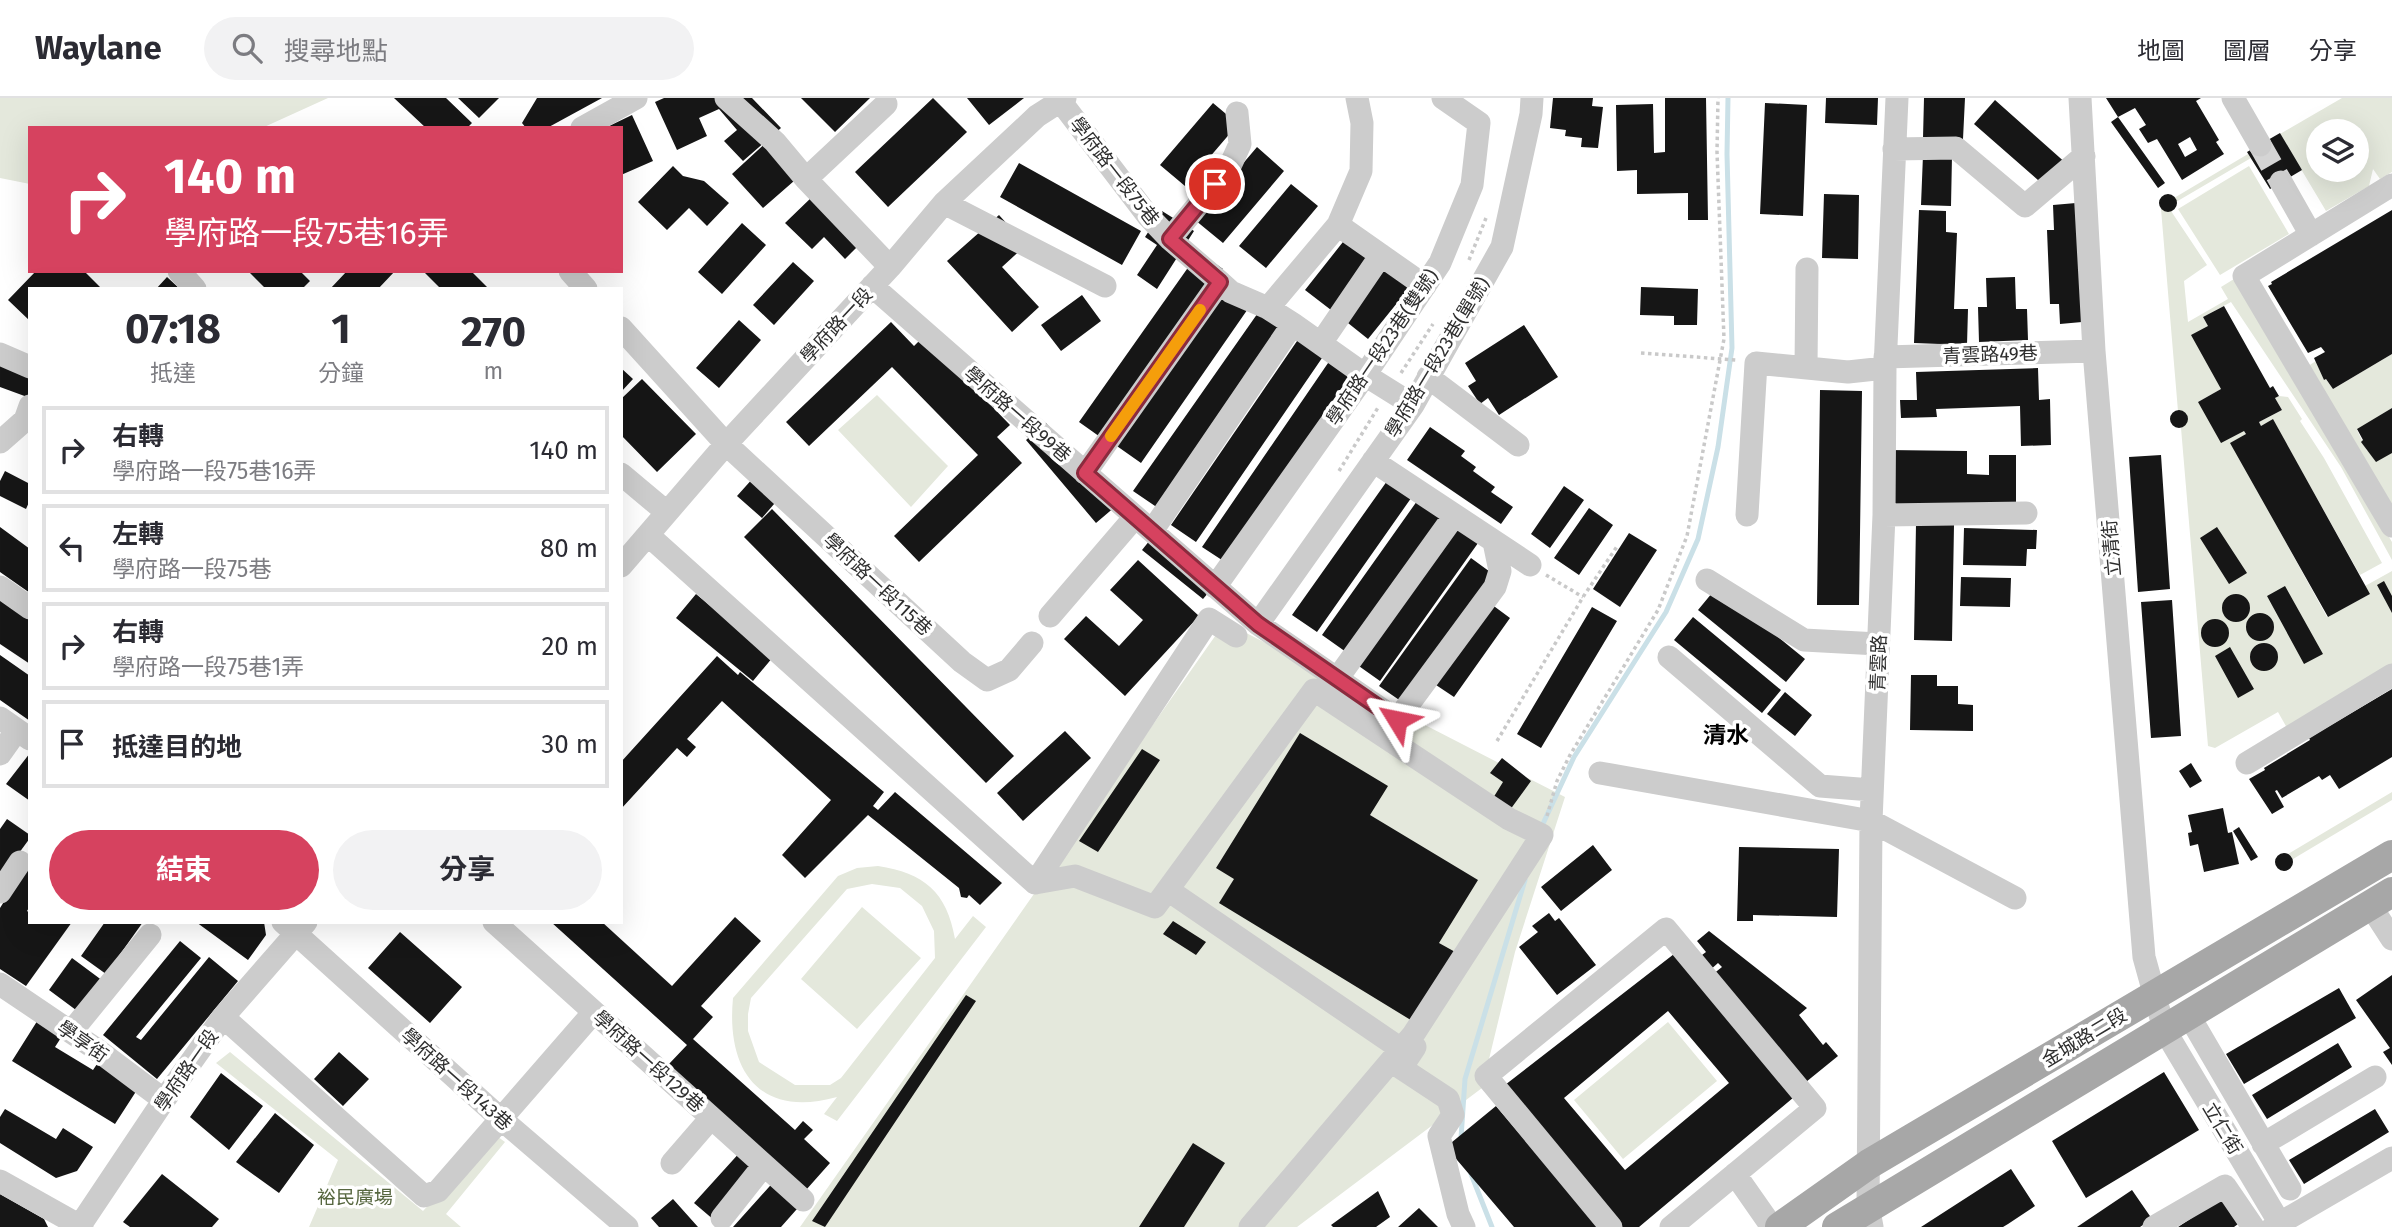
<!DOCTYPE html>
<html lang="zh-TW">
<head>
<meta charset="utf-8">
<style>
  body { margin:0; font-family:"Fira Sans","Noto Sans TC",sans-serif; background:#f2f2f3; color:#2b2b33; height:100vh; display:flex; flex-direction:column; font-size:26px; white-space:nowrap }
  * { box-sizing:border-box; margin:0 }
  p { font-size:23px; color:#7c7c81 }
  .icon { flex:none; width:38px; height:38px; fill:none; stroke:currentColor; stroke-width:2; stroke-linecap:round; stroke-linejoin:round }
  .map { position:relative; flex:1; overflow:hidden }
  .details { position:absolute; left:28px; top:189px; width:595px; height:637px; display:flex; flex-direction:column; background:#fff; border-radius:0px; box-shadow:0 7px 28px #0002 }
  .details>* { flex:none }
  .top-card { position:absolute; left:28px; top:28px; width:595px; height:147px; border-radius:0px; box-shadow:0 7px 28px #0002; background:#d6425f; color:#fff; overflow:hidden }
  .buttons { position:absolute; left:2306px; top:21px; display:grid; gap:14px }
  .buttons a { display:grid; place-items:center; width:63px; height:63px; border-radius:50%; background:#fff; box-shadow:0 7px 28px #0002; font-size:35px }
  .pin { position:absolute; display:grid; place-items:center; width:60px; height:60px; color:#fff; margin:-30px; border:4px solid #fff; border-radius:50%; box-shadow:0 2px 7px #0007 }
  .me { position:absolute; width:77px; margin:-38px; rotate:305deg; stroke-linejoin:round; filter:drop-shadow(0 0 5px #0008) }
  .turn { display:flex; align-items:center; gap:24px; height:147px; padding:0 21px; font-size:32px }
  .turn .icon { width:91px; height:91px; stroke-width:2.5 }
  .turn b { display:block; font-size:49px; line-height:60px }
  .eta { display:flex; justify-content:space-evenly; align-items:center; height:119px; text-align:center }
  .eta b { font-size:42px; font-weight:700; line-height:49px }
  .button { display:flex; gap:14px; margin-top:auto; padding:14px 21px }
  .button a { flex:1; height:80px; border-radius:42px; background:#d6425f; color:#fff; font-size:28px; font-weight:700; line-height:80px; text-align:center }
  .button a+a { background:#f2f2f3; color:#2b2b33 }
  ul { padding:0; list-style:none }
  li { display:flex; align-items:center; gap:21px; height:88px; margin:0 14px 10px; padding:0 7px; border:4px solid #e1e1e2; border-radius:0px }
  li div { flex:1 }
  li b { display:block; font-size:26px }
  li em { font-style:normal }
  header { display:flex; align-items:center; gap:42px; box-sizing:border-box; height:98px; padding:0 35px; background:#fff; border-bottom:2px solid #e1e1e2 }
  header strong { font-size:33px }
  nav { display:flex; gap:38px; margin-inline-start:auto; font-size:24px }
  .search { width:490px; height:63px; background:#f2f2f3; display:flex; align-items:center; gap:18px; box-sizing:border-box; padding:0 24px; border-radius:38px; color:#7c7c81; font-size:26px }
  .map>svg:first-child { display:block }
  .green { fill:#e4e8dc; fill-rule:evenodd }
  .lines { fill:none; stroke-linecap:round; stroke-linejoin:round }
  .stream { stroke:#cae0e7; stroke-width:5 }
  .building { fill:#161616; fill-rule:evenodd }
  .minor-tunnel { stroke:#d5d5d5; stroke-width:23; stroke-dasharray:23 11; stroke-linecap:butt }
  .path { stroke:#c9c9c9; stroke-width:3.5; stroke-dasharray:3.5 3.5; stroke-linecap:butt }
  .minor { stroke:#ccc; stroke-width:23 }
  .major { stroke:#a7a7a7; stroke-width:30 }
  .route-casing { stroke:#8b2b3e; stroke-width:18 }
  .route { stroke:#d6425f; stroke-width:12 }
  .slow { stroke:#f59e0b; stroke-width:12 }
  .labels { text-anchor:middle; stroke-width:7; stroke-linejoin:round; paint-order:stroke }
  .street-label { font-size:19px; fill:#2f2f2f; stroke:#fff }
  .park-label { font-size:19px; fill:#576740; stroke:#fff }
  .quarter-label { font-size:23px; font-weight:bold; fill:#000; stroke:#fff }
</style>
</head>
<body>
<header>
<strong>Waylane</strong>
<div class="search"><svg class="icon" aria-label="search" viewBox="0 0 24 24"><circle cx="10" cy="10" r="6"/><path d="M15 15l6 6"/></svg>搜尋地點</div>
<nav><a>地圖</a><a>圖層</a><a>分享</a></nav>
</header>
<div class="map">
<svg width="2392" height="1129" viewBox="0 0 2392 1129">
  <rect width="100%" height="100%" fill="#fff"/>
  <path class="green" d="M0,0H328L262,30H30V86L0,80Z
    M2342,0H2392V74L2380,81L2373,71L2369,88L2326,113L2280,36ZM2319,33H2357V72H2319Z
    M2248,56L2251,60L2176,104L2174,100Z
    M2249,68L2289,136L2220,177L2178,111Z
    M2161,111L2171,113L2207,167L2184,183L2188,224L2228,201L2221,189L2234,181L2392,444V462L2341,369L2231,204L2203,219L2208,228L2221,291L2198,304L2244,333L2246,336L2231,345L2327,519L2370,496L2365,488L2392,473V567L2287,630L2278,614L2215,650L2208,648L2181,330L2187,324L2186,315L2178,313Z
    M2392,256V310L2357,332L2367,353L2392,355V415L2305,270L2316,263L2324,282L2326,281L2333,291Z
    M877,297L948,368L911,409L838,332Z
    M2279,298L2288,299L2302,321L2300,323L2324,360L2382,465L2360,477L2273,322L2261,328L2259,324L2282,312L2275,300Z
    M1225,524L1565,699L1515,854L1482,990L1297,1129H800Z
    M2392,694V702L2293,761L2288,756Z
    M878,768C924,775 947,794 955,841L973,818L986,829L837,1023L824,1016L837,999C759,1021 726,972 733,900L838,778L857,770ZM872,786L900,790L922,808L934,833L935,860L841,980L830,987H795L759,964L748,933V916L751,900L847,791Z
    M862,809L921,860L857,931L801,881Z
    M1668,924L1717,983L1623,1061L1574,1002Z
    M230,954L423,1113L494,1036L505,1044L446,1116L461,1129H309L338,1062L216,965Z"/>
  <g class="lines">
    <path class="stream" d="M1541,730L1574,659L1666,514L1698,441L1718,349L1732,250L1727,56L1728,0
      M1461,1040L1465,981L1525,782
      M1471,1076L1492,1129"/>
  </g>
  <path class="building" d="M394,0H446L472,25L467,30H426Z
    M458,0H499L479,20Z
    M537,0H602L547,30H526L522,25Z
    M664,0H752L781,30L743,63L724,43L737,32L719,11L699,20L707,38L677,52L655,4Z
    M801,0H870L835,34Z
    M933,0L967,34L888,109L855,74Z
    M967,0H1024L989,27Z
    M1553,0H1593L1592,8L1603,9L1598,50L1581,49L1582,40L1565,38L1566,32L1550,30Z
    M1665,0H1706L1708,122H1688V95L1637,96V72L1617,73L1616,7L1653,6L1654,55L1665,54Z
    M1826,0H1878L1877,27L1825,25Z
    M1924,0H1965L1963,41L1923,40Z
    M2106,0H2201L2196,3L2219,42L2216,44L2224,56L2182,82L2157,41L2148,45L2139,31L2146,27L2135,10L2118,19ZM2190,39L2197,52L2185,59L2178,46Z
    M1995,2L2068,67L2047,90L1974,26Z
    M1213,5L1238,26L1185,88L1160,67Z
    M1765,5L1807,7L1803,118L1760,116Z
    M632,17L653,63L621,77V30H605Z
    M2118,19L2165,85L2158,90L2111,24Z
    M2280,35L2302,72L2270,91L2247,54Z
    M770,41L802,76L763,110L732,76Z
    M1257,49L1284,73L1223,145L1195,122Z
    M1923,57L1952,58L1951,108L1921,107Z
    M1019,65L1141,133L1122,167L1000,99Z
    M673,68L683,78L704,83L729,105L707,128L689,110L667,132L638,104Z
    M1291,86L1318,108L1266,170L1239,148Z
    M1824,96L1859,97L1858,161L1822,160Z
    M2159 105a9 9 0 1 1 18 0a9 9 0 1 1-18 0Z
    M814,97L862,144L845,161L824,139L812,151L785,125Z
    M2076,105L2082,224L2060,226L2059,206H2050L2047,132H2054L2053,107Z
    M1919,112L1946,113V134L1957,135L1954,211H1968L1967,247L1914,245Z
    M2392,112V256L2333,291L2326,281L2324,282L2314,260L2325,254L2321,249L2308,255L2268,188L2272,186L2271,184Z
    M1162,113L1194,133L1157,191L1137,177L1157,147L1145,139Z
    M999,117L1026,147L1002,169L1039,209L1012,234L947,163Z
    M742,125L766,147L722,196L698,174Z
    M1354,130L1379,149L1331,212L1305,192Z
    M1199,154L1223,171L1103,341L1079,324Z
    M1393,159L1418,179L1368,241L1343,221Z
    M793,164L814,183L774,227L753,207Z
    M36,173H84L102,191H30V223L8,202Z
    M248,173H300L310,183L302,191H266Z
    M347,173H395L378,191H330Z
    M423,173H471L489,191H441Z
    M167,179L180,191H156Z
    M2015,179L2016,211H2027L2028,242L1979,244L1978,209H1987L1986,180Z
    M1225,187L1252,205L1141,365L1114,346Z
    M1641,189L1698,191L1697,227H1674V218L1640,217Z
    M1082,197L1101,223L1061,253L1041,227Z
    M1267,202L1292,220L1158,410L1133,393Z
    M2224,208L2270,290L2273,288L2279,298L2275,300L2282,312L2259,324L2261,328L2273,321L2370,496L2328,519L2230,345L2246,336L2244,333L2221,345L2198,304L2221,291L2191,237L2208,228L2203,219Z
    M739,222L761,242L719,290L696,270Z
    M891,224L914,248L924,238L1010,327L997,339L1022,365L919,464L894,438L978,357L892,269L809,348L786,324Z
    M1308,227L1333,244L1196,444L1171,427Z
    M1524,227L1558,279L1499,317L1488,300L1480,306L1468,288L1476,283L1465,265Z
    M1339,249L1365,266L1228,466L1202,449Z
    M0,253L30,264V300L0,289Z
    M621,270L633,281L621,294Z
    M2038,270L2039,302L2050,301L2051,347L2021,348L2020,308L1936,311L1937,319L1901,320L1900,302H1917L1916,274Z
    M642,281L696,336L657,374L621,337V301Z
    M1820,292L1862,293L1859,507H1817Z
    M2392,310V355L2376,364L2361,344L2363,342L2357,331Z
    M2170 321a9 9 0 1 1 18 0a9 9 0 1 1-18 0Z
    M1046,325L1116,408L1096,425L1026,342Z
    M1430,329L1465,353L1461,358L1476,369L1473,373L1495,389L1491,394L1513,409L1501,426L1407,362Z
    M1887,352L1967,353V376L1989,377V357H2016V413L1886,412Z
    M2161,357L2170,491L2138,494L2129,359Z
    M763,369L787,391L762,420L737,398Z
    M1397,369L1421,386L1317,534L1292,517Z
    M5,373L30,386V402L26,411L0,398V383Z
    M1564,388L1584,402L1550,450L1531,436Z
    M1427,389L1450,406L1346,554L1322,537Z
    M1589,410L1613,427L1579,477L1554,460Z
    M772,411L1014,658L986,685L744,439Z
    M1464,414L1488,431L1380,583L1356,566Z
    M1916,426L1954,427L1952,543L1914,542Z
    M0,429L30,451V495L0,474Z
    M2217,429L2247,475L2229,486L2200,440Z
    M1964,430L2037,432L2036,451H2027L2026,468L1963,467Z
    M1158,432L1220,481L1203,501L1142,452Z
    M1629,435L1657,452L1620,509L1593,491Z
    M1471,460L1497,479L1405,606L1379,588Z
    M1138,462L1199,518L1125,598L1064,541L1086,518L1119,548L1143,522L1110,492Z
    M1961,479L2011,480L2010,509L1960,508Z
    M2384,483L2392,498V515L2377,487Z
    M2285,488L2323,556L2304,566L2267,498Z
    M1717,489L1805,561L1786,584L1698,512Z
    M2222 510a14 14 0 1 1 28 0a14 14 0 1 1-28 0Z
    M696,496L773,559L753,583L676,520Z
    M0,501L30,522V566L0,546Z
    M2172,502L2181,638L2151,640L2141,504Z
    M1487,503L1510,520L1454,599L1430,583Z
    M1592,509L1617,523L1541,650L1517,636Z
    M2246 529a14 14 0 1 1 28 0a14 14 0 1 1-28 0Z
    M1693,519L1781,592L1762,615L1674,542Z
    M2201 535a14 14 0 1 1 28 0a14 14 0 1 1-28 0Z
    M2250 559a14 14 0 1 1 28 0a14 14 0 1 1-28 0Z
    M2230,549L2254,591L2238,600L2215,558Z
    M0,557L30,578V623L0,602Z
    M717,558L738,577L740,574L884,694L873,708L878,712L895,694L1002,785L980,807L969,797L967,800L961,799L959,790L868,717L805,780L782,757L831,702L722,603L687,641L696,649L687,659L677,650L621,711V664Z
    M1911,577H1937V588H1958V606L1973,607V633L1910,632Z
    M2392,591V659L2339,691L2330,677L2322,682L2319,678L2282,700L2277,692L2275,693L2284,709L2272,716L2249,681L2265,672L2264,670L2310,642L2309,640Z
    M1785,594L1812,617L1795,638L1767,616Z
    M1065,633L1091,660L1023,723L997,695Z
    M1300,635L1388,688L1370,717L1478,782L1439,845L1457,855L1414,924L1219,805L1234,781L1216,770Z
    M1142,651L1160,662L1098,754L1079,743Z
    M30,655V703L6,686Z
    M1502,660L1531,683L1507,716L1490,705L1503,684L1490,675Z
    M2191,665L2202,683L2190,690L2179,673Z
    M2223,710L2228,735L2232,734L2239,766L2204,774L2198,746L2190,748L2188,735L2192,734L2188,717Z
    M7,721L30,737V740L0,781V731Z
    M2239,729L2258,759L2251,763L2233,733Z
    M1593,747L1612,772L1561,813L1541,789Z
    M1739,749L1839,751L1837,819L1753,817V823H1737Z
    M2275 764a9 9 0 1 1 18 0a9 9 0 1 1-18 0Z
    M30,762V808L27,813L30,815V824H72L26,888L0,871V810Z
    M1549,815L1555,823L1559,820L1596,867L1557,897L1519,849L1538,834L1532,828Z
    M735,819L761,843L701,908L713,919L693,941L795,1032L803,1023L813,1032L804,1041L830,1065L806,1092L668,967L687,947L551,824H602L672,888Z
    M1173,823L1206,844L1196,857L1163,836Z
    M105,824H143L106,876L81,858Z
    M196,824H264L266,837L248,862Z
    M1709,833L1807,910L1799,917L1823,947L1826,944L1838,958L1806,984L1712,877L1722,869L1718,865L1709,873L1698,860L1706,854L1697,843Z
    M400,834L462,889L430,925L368,870Z
    M180,843L201,860L136,939L141,942L209,859L238,883L157,981L103,937Z
    M1674,856L1800,994L1639,1129H1616L1505,987ZM1668,913L1729,985L1625,1072L1564,1000Z
    M72,860L103,883L80,915L49,892Z
    M2392,877V967L2383,954L2390,950L2356,902Z
    M2339,890L2356,920L2244,986L2226,956Z
    M966,897L976,903L825,1129L812,1123Z
    M41,917L66,932L55,949L93,972L99,963L136,989L135,995L115,1026L12,963Z
    M2338,945L2352,969L2267,1021L2252,997Z
    M339,954L369,981L343,1008L314,981Z
    M2164,974L2199,1032L2086,1100L2052,1043Z
    M221,975L263,1008L229,1052L190,1019Z
    M1496,1008L1599,1129H1514L1446,1049Z
    M5,1011L56,1041L63,1030L93,1049L77,1073L56,1080L0,1045V1019Z
    M2375,1011L2389,1034L2304,1086L2289,1062Z
    M275,1015L314,1047L279,1095L236,1064Z
    M1193,1045L1225,1065L1184,1129H1139Z
    M742,1052L769,1075L721,1128L694,1105Z
    M2011,1071L2035,1108L2008,1126L2003,1129H1921Z
    M162,1076L219,1121L212,1129H130L123,1124Z
    M778,1079L804,1103L781,1129H733Z
    M2132,1092L2152,1121L2140,1129H2077Z
    M1378,1093L1390,1119L1376,1129H1333L1331,1127Z
    M0,1096L44,1121L48,1129H0Z
    M2222,1100L2238,1126L2234,1129H2178Z
    M673,1101L698,1129H659L651,1120Z
    M1419,1110L1438,1129H1398Z"/>
  <g class="lines">
    <path class="minor-tunnel" d="M2260,47L2281,84"/>
    <path class="path" d="M1469,162L1486,120
      M1641,255L1736,262
      M1401,275L1433,226
      M1339,373L1379,308
      M1546,477L1583,499
      M1497,643L1583,499L1618,447
      M1547,718L1557,683L1570,657L1658,512L1687,438L1724,241L1717,54L1718,0"/>
    <path class="minor" d="M726,0L775,44L806,81L890,169
      M1058,0L1148,118L1170,141L1220,184L1231,194L1268,210L1293,226L1365,277L1413,307
      M2080,0L2094,253L2144,859L2164,931L2282,1129
      M2233,0L2260,47
      M582,30L636,0
      M1894,51L1956,50L2025,108L2084,58
      M806,81L886,6
      M2281,84L2311,137
      M2392,87L2244,178L2392,428
      M944,105L1105,188
      M1338,127L1425,188
      M1170,141L1230,68L1240,46L1237,15
      M179,173L195,191
      M570,173L586,191
      M872,188L1258,526L1397,622L1495,489L1500,473L1494,444
      M1268,210L1338,127L1361,73L1362,25L1357,0
      M621,230L726,346L962,564L987,582L1009,572L1032,545
      M1321,245L1381,157
      M0,256L30,269
      M1885,259L2094,253
      M1806,269L1807,171
      M1428,279L1518,347
      M0,344L25,322L30,308
      M1373,363L1530,467
      M1085,375L1220,184
      M621,376L664,412
      M1747,417L1756,265L1848,274L1885,270
      M1884,417L2026,415
      M1152,433L1293,226
      M648,437L1035,785
      M621,468L726,346L890,169L944,105L1037,18L1065,0
      M1707,482L1804,542L1878,546
      M0,489L30,510
      M1215,489L1365,277L1440,165L1472,87L1479,25L1443,0
      M1050,518L1135,419
      M1258,526L1413,307L1502,149L1531,16L1532,0
      M1669,559L1820,688L1872,692
      M1337,581L1454,418
      M0,620L30,641
      M0,656L17,632
      M2247,665L2392,577
      M1600,675L1871,723L2015,800
      M1035,785L1075,778L1155,809L1314,592L1509,721L1542,737L1413,937L1250,1129
      M1035,785L1209,521L1236,538
      M1168,792L1401,951
      M0,794L20,764
      M2370,807L2392,841
      M283,824L500,1020L627,1129
      M494,824L803,1102
      M0,886L96,951L164,1002
      M2188,916L2290,1091
      M223,919L424,1098L438,1093L594,914
      M71,934L150,837
      M1415,949L1401,970L1448,1001L1453,1017L1439,1038L1458,1116L1464,1129
      M2263,1046L2375,979
      M672,1065L711,1020
      M1735,1076L1772,1129
      M0,1083L82,1129
      M722,1120L764,1067
      M79,1129L164,1002L223,919L306,824
      M1611,1129L1486,978L1666,831L1815,1010L1671,1129
      M1872,1129L1868,1108L1871,723L1884,417L1885,270L1897,0
      M2154,1129L2225,1088L2253,1129
      M2273,1129L2392,1060"/>
    <path class="major" d="M1780,1129L1869,1066L2392,757
      M1837,1129L2392,794"/>
  </g>
  <g class="lines">
    <defs>
      <path id="route" d="M1215,86L1170,141L1220,184L1085,375L1258,526L1397,622"/>
    </defs>
    <use href="#route" class="route-casing"/>
    <use href="#route" class="route"/>
    <path class="slow" d="M1111,338L1200,212"/>
  </g>
  <g class="labels">
    <g class="street-label">
      <text transform="translate(1115 73) rotate(52)" y="7">學府路一段75巷</text>
      <text transform="translate(836 227) rotate(-47)" y="7">學府路一段</text>
      <text transform="translate(1382 249) rotate(-56)" y="7">學府路一段23巷(雙號)</text>
      <text transform="translate(1990 256) rotate(-2)" y="7">青雲路49巷</text>
      <text transform="translate(1437 259) rotate(-59)" y="7">學府路一段23巷(單號)</text>
      <text transform="translate(1018 316) rotate(41)" y="7">學府路一段99巷</text>
      <text transform="translate(2111 450) rotate(-95)" y="7">立清街</text>
      <text transform="translate(878 486) rotate(43)" y="7">學府路一段115巷</text>
      <text transform="translate(1878 565) rotate(-88)" y="7">青雲路</text>
      <text transform="translate(2084 939) rotate(-31)" y="7">金城路二段</text>
      <text transform="translate(83 943) rotate(35)" y="7">學享街</text>
      <text transform="translate(649 963) rotate(42)" y="7">學府路一段129巷</text>
      <text transform="translate(186 972) rotate(-55)" y="7">學府路一段</text>
      <text transform="translate(457 981) rotate(42)" y="7">學府路一段143巷</text>
      <text transform="translate(2223 1030) rotate(59)" y="7">立仁街</text>
    </g>
    <g class="park-label">
      <text x="355" y="1106">裕民廣場</text>
    </g>
    <g class="quarter-label">
      <text x="1726" y="645">清水</text>
    </g>
  </g>
</svg>
<div class="buttons">
<a><svg class="icon" aria-label="layers" viewBox="0 0 24 24"><path d="M12 4l9 5-9 5-9-5zM3 14l9 5 9-5"/></svg></a>
</div>
<div class="pin" style="left:1215px;top:86px;background:#d93025"><svg class="icon" aria-label="arrive" viewBox="0 0 24 24"><path d="M6 21V4h12l-3 4 3 4H6"/></svg></div>
<svg class="me" style="left:1397px;top:622px" viewBox="-20 -20 40 40"><path d="M0-17L14 15 0 8-14 15z" fill="#d6425f" stroke="#fff" stroke-width="4"/></svg>
<div class="top-card">
<div class="turn"><svg class="icon" aria-label="right" viewBox="0 0 24 24"><path d="M7 20v-9h11M14 6l5 5-5 5"/></svg><div><b>140 m</b>學府路一段75巷16弄</div></div>
</div>
<section class="details">
<div class="eta">
<div><b>07:18</b><p>抵達</p></div>
<div><b>1</b><p>分鐘</p></div>
<div><b>270</b><p>m</p></div>
</div>
<ul>
<li><svg class="icon" aria-label="right" viewBox="0 0 24 24"><path d="M7 20v-9h11M14 6l5 5-5 5"/></svg><div><b>右轉</b><p>學府路一段75巷16弄</p></div><em>140 m</em></li>
<li><svg class="icon" aria-label="left" viewBox="0 0 24 24"><path d="M17 20v-9H6M10 6l-5 5 5 5"/></svg><div><b>左轉</b><p>學府路一段75巷</p></div><em>80 m</em></li>
<li><svg class="icon" aria-label="right" viewBox="0 0 24 24"><path d="M7 20v-9h11M14 6l5 5-5 5"/></svg><div><b>右轉</b><p>學府路一段75巷1弄</p></div><em>20 m</em></li>
<li><svg class="icon" aria-label="arrive" viewBox="0 0 24 24"><path d="M6 21V4h12l-3 4 3 4H6"/></svg><div><b>抵達目的地</b></div><em>30 m</em></li>
</ul>
<div class="button"><a>結束</a><a>分享</a></div>
</section>
</div>
</body>
</html>
